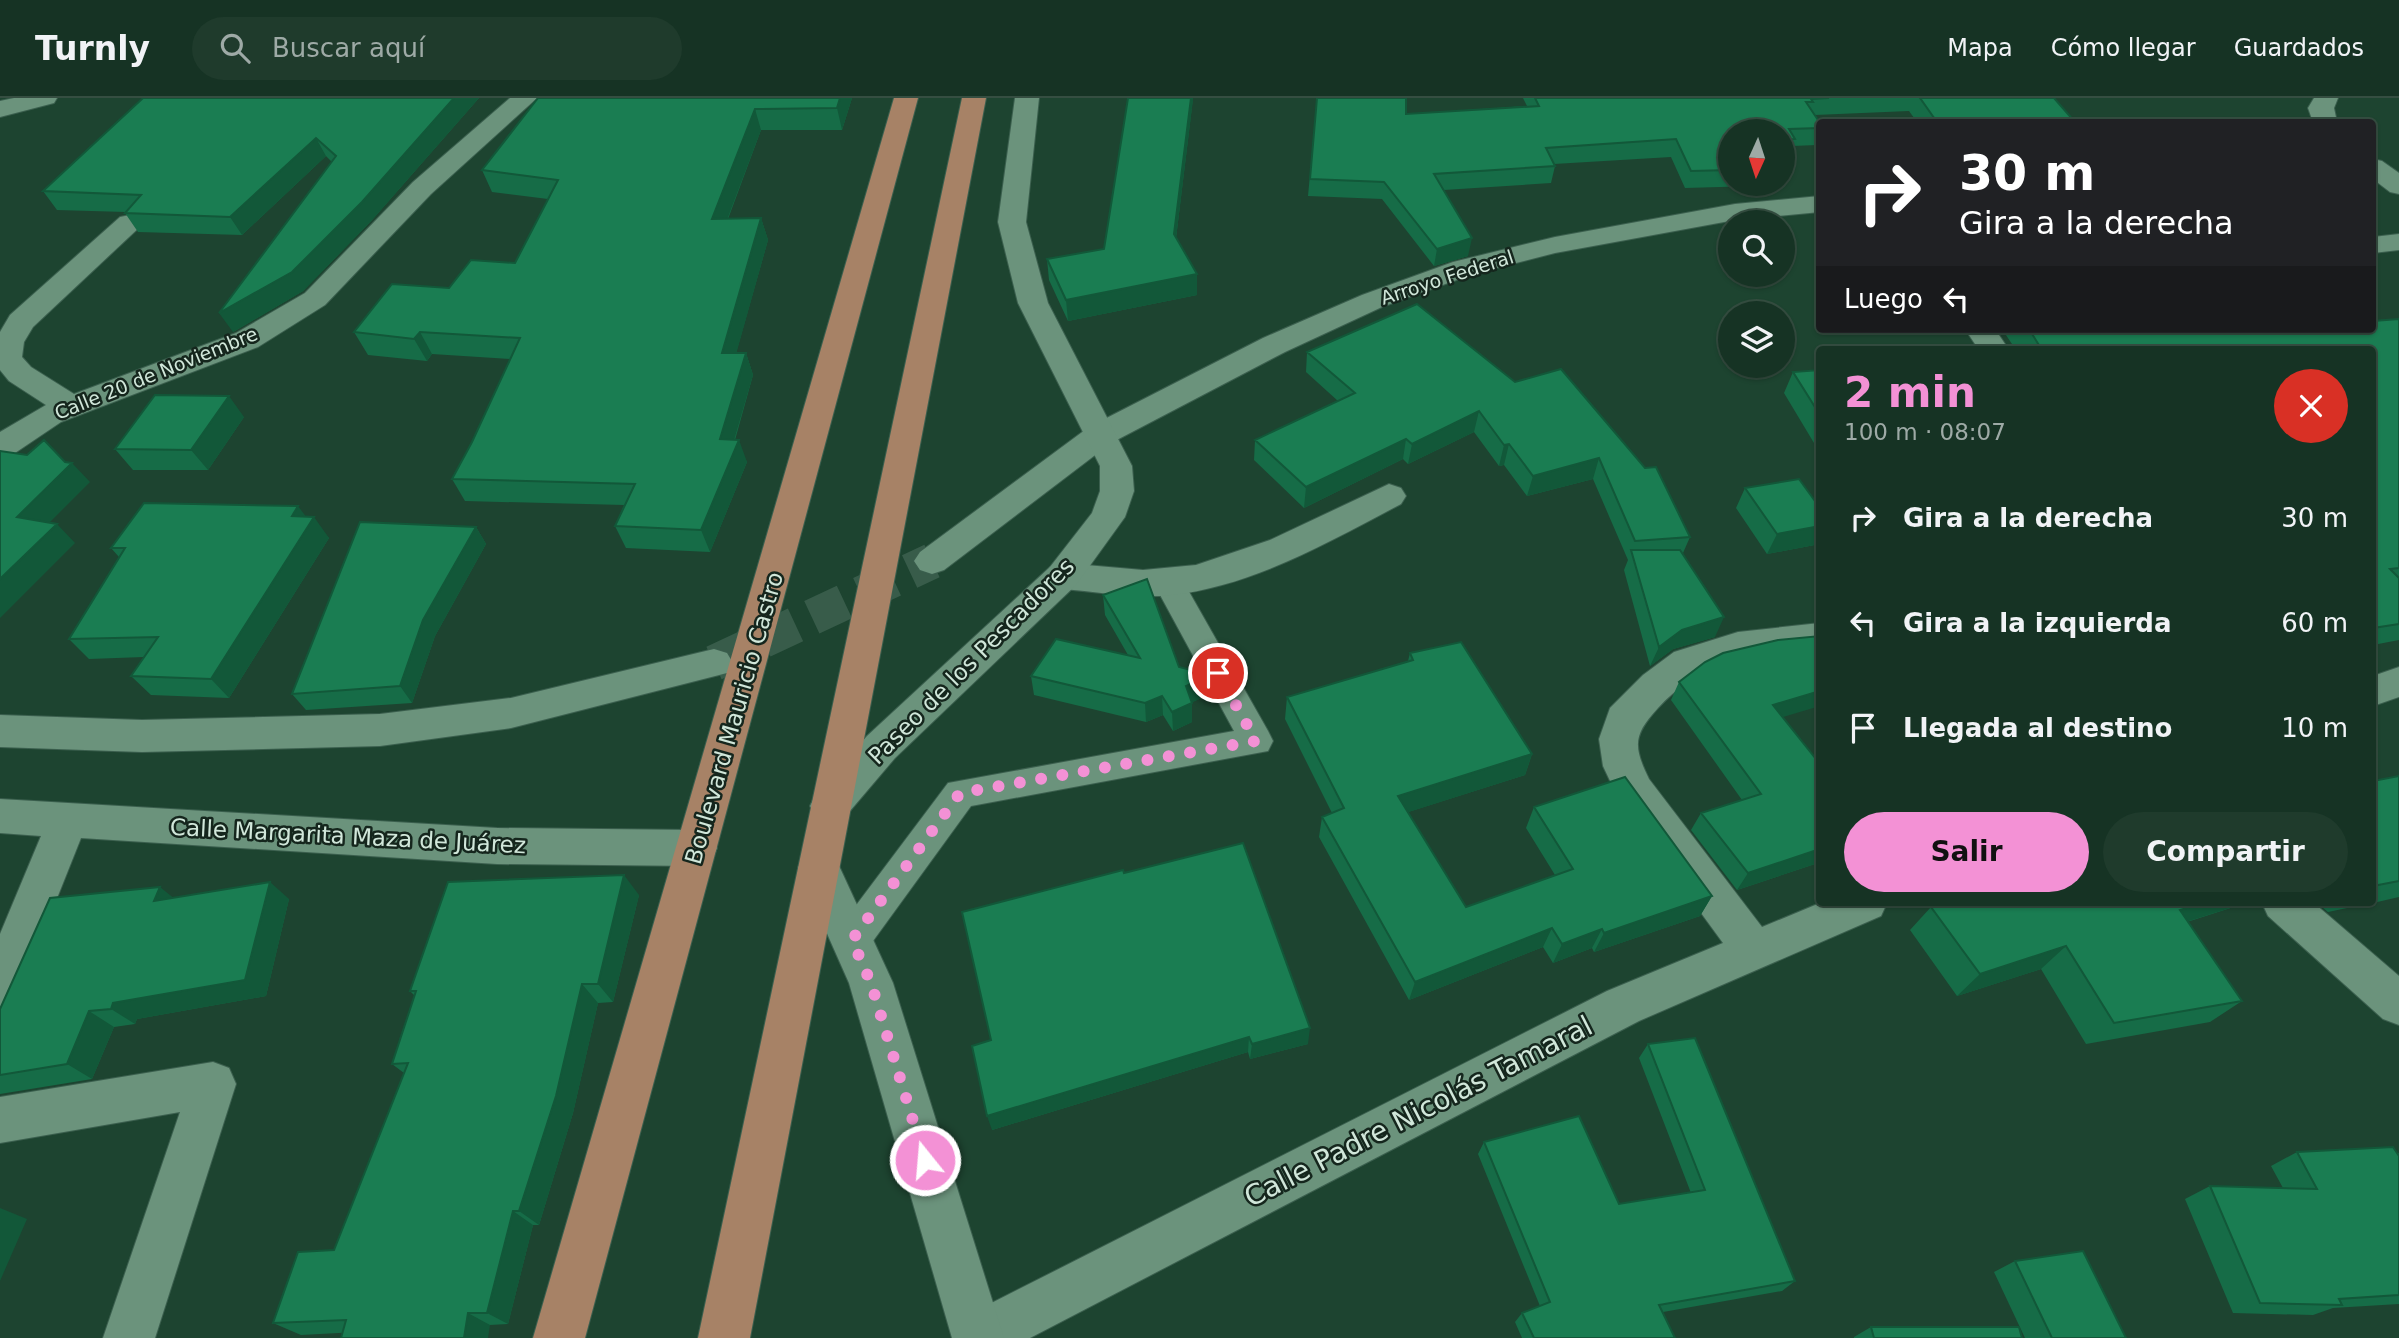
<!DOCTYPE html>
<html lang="es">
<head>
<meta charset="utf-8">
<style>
  body { margin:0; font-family:"DejaVu Sans",sans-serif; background:#1f3b2c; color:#f1f3f6; height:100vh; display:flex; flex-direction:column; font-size:26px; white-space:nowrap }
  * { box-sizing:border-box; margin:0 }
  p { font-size:23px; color:#9eaaa6 }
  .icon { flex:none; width:38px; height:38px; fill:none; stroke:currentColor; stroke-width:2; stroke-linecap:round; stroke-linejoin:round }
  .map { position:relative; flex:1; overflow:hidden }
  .details { position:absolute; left:1816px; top:248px; width:560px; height:560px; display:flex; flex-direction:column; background:#163324; border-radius:7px; box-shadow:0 2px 5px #0004,0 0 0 2px #354e41 }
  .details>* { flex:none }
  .guide { position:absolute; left:1816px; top:21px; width:560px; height:214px; border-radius:7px; box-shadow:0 2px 5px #0004,0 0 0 2px #354e41; background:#202124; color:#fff; overflow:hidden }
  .needle { width:46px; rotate:183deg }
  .controls { position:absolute; left:1718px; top:21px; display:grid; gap:14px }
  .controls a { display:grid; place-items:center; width:77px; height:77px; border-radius:50%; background:#163324; box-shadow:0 2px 5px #0004,0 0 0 2px #354e41; font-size:35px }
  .pin { position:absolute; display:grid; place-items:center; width:60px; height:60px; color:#fff; margin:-30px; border:4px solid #fff; border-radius:50%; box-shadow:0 2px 7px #0007 }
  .me { position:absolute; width:77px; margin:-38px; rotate:343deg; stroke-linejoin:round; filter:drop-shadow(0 0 5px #0008) }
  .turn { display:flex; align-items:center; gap:24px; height:147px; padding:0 28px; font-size:32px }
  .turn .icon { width:91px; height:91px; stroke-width:2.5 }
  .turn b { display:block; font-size:49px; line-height:60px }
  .then { display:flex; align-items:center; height:66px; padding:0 28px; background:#0003; gap:14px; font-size:26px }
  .round { display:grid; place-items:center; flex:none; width:74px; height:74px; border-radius:37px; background:#1f3b2c }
  .head { display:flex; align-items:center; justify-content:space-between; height:119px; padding:0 28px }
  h1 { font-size:42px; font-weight:600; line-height:52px; color:#f391d5 }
  .cta { display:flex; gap:14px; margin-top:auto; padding:14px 28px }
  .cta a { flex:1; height:80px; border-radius:42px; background:#f391d5; color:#111; font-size:28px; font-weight:600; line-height:80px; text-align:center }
  .cta a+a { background:#1f3b2c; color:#f1f3f6 }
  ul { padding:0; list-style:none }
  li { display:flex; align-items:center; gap:21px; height:105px; padding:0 28px }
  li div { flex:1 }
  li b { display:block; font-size:26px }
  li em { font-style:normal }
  header { display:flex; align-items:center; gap:42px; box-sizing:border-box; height:98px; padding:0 35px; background:#163324; border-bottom:2px solid #354e41 }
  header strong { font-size:33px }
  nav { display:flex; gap:38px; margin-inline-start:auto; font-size:24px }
  .search { width:490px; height:63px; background:#1f3b2c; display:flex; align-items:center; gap:18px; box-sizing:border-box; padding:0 24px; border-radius:38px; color:#9eaaa6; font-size:26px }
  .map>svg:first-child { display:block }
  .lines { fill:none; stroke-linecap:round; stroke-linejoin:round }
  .minor-tunnel { stroke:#385c4a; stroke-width:36; stroke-dasharray:36 18; stroke-linecap:butt }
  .service-casing { stroke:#3b5f4e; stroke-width:2 }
  .minor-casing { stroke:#3b5f4e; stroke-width:2 }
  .tertiary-casing { stroke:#3b5f4e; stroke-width:2 }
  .primary-casing { stroke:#3b5f4e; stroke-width:2 }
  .service { fill:#6b937c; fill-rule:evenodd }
  .minor { fill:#6b937c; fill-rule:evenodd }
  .tertiary { fill:#6b937c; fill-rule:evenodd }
  .primary { fill:#a78266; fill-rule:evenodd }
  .wall { fill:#166c47 }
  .shaded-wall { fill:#125839 }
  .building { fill:#1a7d52; stroke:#125839; stroke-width:2 }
  .route { stroke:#f391d5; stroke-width:12; stroke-dasharray:0 21.6 }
  .labels { text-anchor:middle; stroke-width:5; stroke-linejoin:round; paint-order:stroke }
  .far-street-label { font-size:19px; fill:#d1e7da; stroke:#15261d }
  .street-label { font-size:23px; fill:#d1e7da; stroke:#15261d }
  .near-street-label { font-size:28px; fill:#d1e7da; stroke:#15261d }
</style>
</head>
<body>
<header>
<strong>Turnly</strong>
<div class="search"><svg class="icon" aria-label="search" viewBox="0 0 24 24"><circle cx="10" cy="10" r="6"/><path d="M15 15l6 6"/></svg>Buscar aquí</div>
<nav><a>Mapa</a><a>Cómo llegar</a><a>Guardados</a></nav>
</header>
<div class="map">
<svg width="2399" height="1240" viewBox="0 0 2399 1240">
  <rect width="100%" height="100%" fill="#1d4430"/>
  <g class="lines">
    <path class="minor-tunnel" d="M714,565L932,463"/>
    <defs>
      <path id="service" d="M1168,473L1179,476L1268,633L1273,643L1268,653L971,708L865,854L852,859L839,854L833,842L839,830L948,685L1234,633L1153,484L1157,476Z"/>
      <path id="minor" d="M14,0H57L54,5L0,19V3Z
        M510,0H537L431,96L325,207L258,249L61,324L12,357L0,360V334L46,307L9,283L0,272V234L10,217L120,119L130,117L140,119L144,125L33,229L24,244L22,259L31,269L74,296L236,235L305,195L413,84Z
        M2314,0H2338L2334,10L2337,24H2313L2308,10Z
        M2373,61L2382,63L2399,75V96L2390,94L2373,81Z
        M1820,98V114L1735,122L1555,155L1473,176L1382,209L1285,254L1111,345L944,472L932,476L920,472L914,463L920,454L1089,329L1263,240L1362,197L1453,164L1555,139L1735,106Z
        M2399,136V152L2373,155V139Z
        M1965,231H1995L2009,252H1979Z
        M1389,386L1401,390L1406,398L1401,406C1329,444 1253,488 1171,497C1135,501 1099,494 1063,491L1050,487L1045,478L1050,469L1063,465L1143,472L1196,467L1270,442Z
        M1820,525V553C1754,560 1707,557 1658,610C1633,637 1633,648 1649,681L1762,829L1820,805H1887L1881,818L1639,923L1030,1240H952L960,1221L1607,893L1723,845L1620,704L1603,668L1599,641L1610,610L1643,577L1674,554L1738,534Z
        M714,551L727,555L733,565L727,575L511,630L380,648L142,654L0,649V617L142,622L380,616L511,600Z
        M2399,569V599L2373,608V578Z
        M0,701L497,730L696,732L711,737L717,750L711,763L696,768L497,766L81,740L16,903L0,909V836L41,738L0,735Z
        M2262,805H2314L2399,878V927L2383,921L2268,818Z
        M213,964L229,970L236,986L155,1240H103L180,1014L0,1045V999Z"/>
      <path id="tertiary" d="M1015,0H1039L1026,124L1048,205L1132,368L1134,393L1125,419L1076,487L895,660L844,720L830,725L816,720L810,708L816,696L867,638L1050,469L1092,415L1100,393V368L1018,205L998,124Z
        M819,752L834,757L893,885L1004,1240H952L849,885L798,770L804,757Z"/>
      <path id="primary" d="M894,0H918L585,1240H533Z
        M962,0H986L750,1240H698Z"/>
    </defs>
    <use href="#service" class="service-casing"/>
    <use href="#minor" class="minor-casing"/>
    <use href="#tertiary" class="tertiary-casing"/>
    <use href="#primary" class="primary-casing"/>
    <use href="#service" class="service"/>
    <use href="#minor" class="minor"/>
    <use href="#tertiary" class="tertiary"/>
    <use href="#primary" class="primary"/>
  </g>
  <path class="wall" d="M143,0H479L372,122L303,193L233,234L332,64L326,58L242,137L138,134L125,115L126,114L57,112L43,93Z
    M538,0H852L842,32H761L728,121L761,120L768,142L736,255H746L753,277L735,342L747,364L710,454L626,450L615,428L624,407L465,403L452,381L472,344L510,261L432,256L427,263L368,257L354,234L449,190L515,165L548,101L492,94L482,72Z
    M1193,0L1176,140L1197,176V197L1068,223L1049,182L1047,161L1104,151Z
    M1317,0L1406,16L1527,8L1523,0H2054L2075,24H1917L1909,13L1815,17L1820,25V39L1817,47L1792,48L1788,59H1783V33H1731V86H1756L1755,88L1685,90L1671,59L1554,66L1555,68L1551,85L1444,92L1468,158L1434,168L1382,101L1308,98Z
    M2399,221V542L2373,547V252H2016L2002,231H2373Z
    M1307,254L1515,284L1690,439L1683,455L1715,539L1673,551L1650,568L1624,472L1628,462L1593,381L1527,398L1504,367L1499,368L1474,334L1408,366L1403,361L1304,410L1254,362L1255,342L1338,303L1306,274Z
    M1820,272V355L1784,295L1793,274Z
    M244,319L208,372H133L115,351Z
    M1745,390L1820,410V446L1767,456L1736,410Z
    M306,419L329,440L229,600L151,597L131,578L144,559L89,561L69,541L119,459L111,450Z
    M476,429L486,446L435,538L412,605L306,612L292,596Z
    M1103,497L1179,569L1211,596L1192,604V624L1173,633L1163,617L1146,624L1034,597L1031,578L1128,557L1105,517Z
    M1410,555L1532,656L1525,677L1408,714L1466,809L1555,777L1526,730L1534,709L1712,798L1700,818L1594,854L1592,850L1553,865L1543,849L1409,902L1319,739L1322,719L1332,715L1285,621L1287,599L1408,563Z
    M1679,584L1783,619L1820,666V768L1818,765L1737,792L1691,732L1701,715L1742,702L1671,602Z
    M2399,678V799L2373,805V683Z
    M1124,775L1308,946L1250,961L1248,954L992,1032L991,942Z
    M639,797L613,904L598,905L573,1015L539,1127H533L508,1226L301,1237L273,1225L334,1152L404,975L392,966L415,898L410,893Z
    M173,800L289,801L266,898L137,921L135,926L114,929L92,981L0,996V911Z
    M2246,805L2187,824L2242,903L2210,924L2086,946L2041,871L1957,898L1910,832L1931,809Z
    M2317,805H2371L2328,814Z
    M1648,946L1795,1183L1782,1193L1663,1214L1675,1240H1522L1515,1224L1522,1215L1540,1208L1478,1056L1484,1044L1619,1106L1691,1095L1639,960Z
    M2297,1054L2397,1056L2399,1055V1206L2333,1210L2313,1217L2233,1215L2185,1101L2210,1088L2283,1090L2271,1068Z
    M2015,1163L2126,1240H2025L1994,1174Z
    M1871,1229L2022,1240H1854V1239Z"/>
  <path class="shaded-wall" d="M454,0H479L372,122L303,193L233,234L219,215Z
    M840,0H852L842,32L837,10Z
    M1191,0H1193V2L1174,157V136Z
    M755,11L761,32L719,143L712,121Z
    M316,40L326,58L242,137L230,119Z
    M761,120L768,142L730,278L722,255Z
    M1472,140L1468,158L1434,168L1437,151Z
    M1197,176V197L1068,223L1066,202Z
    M420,234L432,256L427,263L414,241Z
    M746,255L753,277L728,363L720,341Z
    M229,298L244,319L208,372L191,352Z
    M1479,313L1474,334L1408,366L1412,346Z
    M1406,341L1403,361L1304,410L1306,389Z
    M739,342L747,364L710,454L701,432Z
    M1509,346L1504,367L1499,368L1504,347Z
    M1599,360L1593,381L1527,398L1533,378Z
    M72,365L90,384L36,438L17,419Z
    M298,408L310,424L314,419L329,440L229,600L211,581L292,418Z
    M57,426L75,445L0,520V481Z
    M1820,428V446L1767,456L1777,436Z
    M476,429L486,446L435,538L412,605L400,588L423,522Z
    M1724,519L1715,539L1673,551L1650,568L1659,549L1682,532Z
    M1211,577V596L1186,607V588Z
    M1820,593V608L1763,625L1773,607Z
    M1162,598L1163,617L1146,624L1145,605Z
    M1192,605V624L1173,633L1172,614Z
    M1532,656L1525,677L1393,719L1398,698Z
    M1820,751V762L1818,765L1737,792L1748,775Z
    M624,777L639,797L613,904L598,886Z
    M270,784L289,801L266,898L137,921L135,926L111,911L113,905Z
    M160,789L181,806L154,803Z
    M1712,798L1700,818L1594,854L1604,835Z
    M2203,805H2246L2151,835L2180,812Z
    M1552,830L1543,849L1409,902L1415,884Z
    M1602,831L1592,850L1553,865L1562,846Z
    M2066,848L2041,871L1957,898L1980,876Z
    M582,886L598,905L573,1015L539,1127L519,1113Z
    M89,913L114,929L92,981L67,966Z
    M1310,930L1308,946L1250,961L1252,946Z
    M1249,939L1248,954L992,1032L987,1018Z
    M0,1110L27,1121L0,1183Z
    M513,1113L533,1127L508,1226L487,1215Z
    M468,1215L490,1227L488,1240H464Z"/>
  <path class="building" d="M143,0H454L362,104L292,174L219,215L336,58L316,40L230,119L125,115L141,97L43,93Z
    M538,0H840L837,10L755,11L712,121L761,120L722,255H746L720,341L739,342L701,432L615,428L635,386L452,381L472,344L520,240L420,234L414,241L354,234L392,186L449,190L471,162L515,165L558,82L482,72Z
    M1128,0H1191L1174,136L1197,176L1066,202L1047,161L1104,151Z
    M1317,0H1406V16L1539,8L1535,0H1829L1811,1L1813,4H1806L1820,25V30L1789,31L1795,41L1783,42V33H1731V72L1691,73L1676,41L1546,50L1555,68L1434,76L1472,140L1437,151L1384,84L1310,81Z
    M1920,0H2054L2075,24H1937Z
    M1417,206L1515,284L1561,271L1645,370L1656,369L1690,439L1635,443L1599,360L1533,378L1509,346L1504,347L1479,313L1412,346L1406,341L1306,389L1255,342L1355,295L1307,254Z
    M2399,221V470L2390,471L2399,480V526L2373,530V252H2042L2029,231H2373V223Z
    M1820,272V317L1793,274Z
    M155,297L229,298L191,352L115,351Z
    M44,342L65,364L72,365L17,419L57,426L0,481V353L27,357Z
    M1799,381L1820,410V428L1777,436L1745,390Z
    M144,405L298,408L292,418L314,419L211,581L131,578L158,539L69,541L125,450H111Z
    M360,424L476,429L423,522L400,588L292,596Z
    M1631,452H1680L1724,519L1682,532L1659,549Z
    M1147,481L1179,569L1211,577L1186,588L1192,605L1172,614L1162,598L1145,605L1031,578L1056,541L1140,560L1103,497Z
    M1820,538V593L1773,607L1820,666V751L1748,775L1701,715L1761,696L1679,584L1705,564L1723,555L1778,542Z
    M1461,544L1532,656L1398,698L1466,809L1573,771L1534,709L1625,679L1712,798L1604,835L1602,831L1562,846L1552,830L1415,884L1322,719L1344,710L1287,599L1413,562L1410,555Z
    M2399,678V783L2373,788V683Z
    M1243,745L1310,930L1252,946L1249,939L987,1018L972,948L991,942L962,814L1123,772L1124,775Z
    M624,777L598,886H582L556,998L519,1113H513L487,1215H468L464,1240H341L346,1222L273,1225L298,1154L334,1152L408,965L392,966L416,893H410L448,784Z
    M270,784L245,882L113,905L111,911L89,913L67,966L0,977V911L50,800L160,789L154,803Z
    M1943,805H2203L2180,812L2242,903L2114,925L2066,848L1980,876L1931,809Z
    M1695,940L1795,1183L1659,1207L1675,1240H1534L1522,1215L1550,1204L1484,1044L1579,1018L1619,1106L1705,1092L1648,946Z
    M2393,1049L2399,1058V1197L2339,1201L2342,1207L2260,1205L2210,1088L2317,1091L2297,1054Z
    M2083,1153L2126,1240H2052L2015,1163Z
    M1871,1229H2019L2022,1240H1874Z"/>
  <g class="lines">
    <path class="route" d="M925,1062L871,885L852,842L960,695L1256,643L1218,575"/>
  </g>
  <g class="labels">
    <g class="far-street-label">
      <text transform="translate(1447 179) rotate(-18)" y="7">Arroyo Federal</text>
      <text transform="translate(156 275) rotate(-22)" y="7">Calle 20 de Noviembre</text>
    </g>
    <g class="street-label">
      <text transform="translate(971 563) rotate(-45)" y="8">Paseo de los Pescadores</text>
      <text transform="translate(734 620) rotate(-74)" y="8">Boulevard Mauricio Castro</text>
      <text transform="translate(348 738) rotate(3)" y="8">Calle Margarita Maza de Juárez</text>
    </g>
    <g class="near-street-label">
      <text transform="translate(1418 1013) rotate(-27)" y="10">Calle Padre Nicolás Tamaral</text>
    </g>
  </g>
</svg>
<div class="controls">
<a><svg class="needle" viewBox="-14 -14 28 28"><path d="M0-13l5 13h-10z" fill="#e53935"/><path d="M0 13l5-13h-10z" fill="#9eaaa6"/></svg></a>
<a><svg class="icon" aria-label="search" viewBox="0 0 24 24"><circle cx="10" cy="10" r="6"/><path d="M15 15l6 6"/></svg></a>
<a><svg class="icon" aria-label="layers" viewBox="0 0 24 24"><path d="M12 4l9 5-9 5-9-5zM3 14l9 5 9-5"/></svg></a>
</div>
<div class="pin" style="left:1218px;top:575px;background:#d93025"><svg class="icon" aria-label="arrive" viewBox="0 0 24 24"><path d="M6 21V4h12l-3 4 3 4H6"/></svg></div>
<svg class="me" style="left:925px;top:1062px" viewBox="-20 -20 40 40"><circle r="17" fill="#f391d5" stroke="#fff" stroke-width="3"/><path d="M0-11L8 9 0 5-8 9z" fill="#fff"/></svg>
<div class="guide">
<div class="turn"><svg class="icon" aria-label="right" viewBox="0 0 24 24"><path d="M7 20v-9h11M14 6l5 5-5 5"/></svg><div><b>30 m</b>Gira a la derecha</div></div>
<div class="then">Luego<svg class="icon" aria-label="left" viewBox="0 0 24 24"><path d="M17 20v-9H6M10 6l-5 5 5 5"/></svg></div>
</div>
<section class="details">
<div class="head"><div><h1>2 min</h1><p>100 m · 08:07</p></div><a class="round" style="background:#d93025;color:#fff"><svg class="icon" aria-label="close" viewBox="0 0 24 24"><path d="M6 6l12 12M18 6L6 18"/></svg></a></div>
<ul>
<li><svg class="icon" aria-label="right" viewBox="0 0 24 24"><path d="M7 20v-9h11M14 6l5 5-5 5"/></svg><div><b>Gira a la derecha</b></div><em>30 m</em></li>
<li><svg class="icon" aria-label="left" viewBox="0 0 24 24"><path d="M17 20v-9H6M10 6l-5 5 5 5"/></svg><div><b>Gira a la izquierda</b></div><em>60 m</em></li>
<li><svg class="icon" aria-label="arrive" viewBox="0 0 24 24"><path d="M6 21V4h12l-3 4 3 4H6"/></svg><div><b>Llegada al destino</b></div><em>10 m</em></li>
</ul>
<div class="cta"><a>Salir</a><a>Compartir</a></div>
</section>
</div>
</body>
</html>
